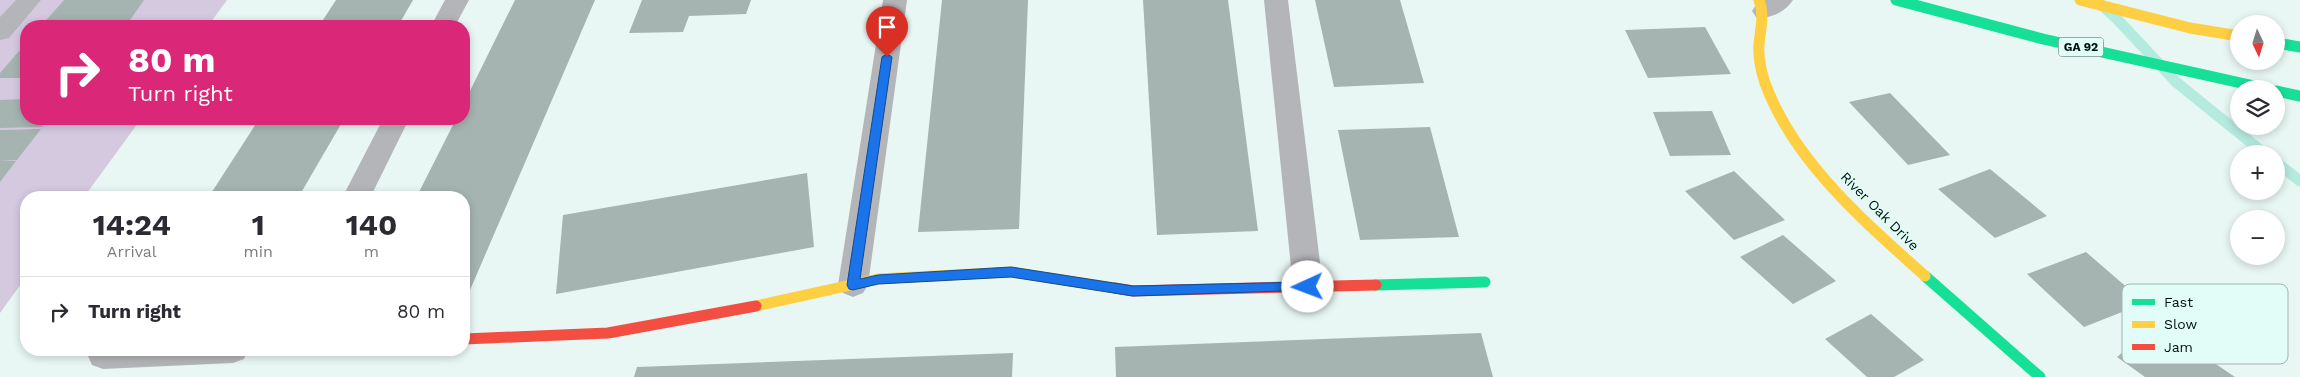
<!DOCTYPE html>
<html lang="en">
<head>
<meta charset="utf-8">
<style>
  body { margin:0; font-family:"Work Sans",sans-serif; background:#f2f2f3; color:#2b2b33; height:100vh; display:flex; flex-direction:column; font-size:19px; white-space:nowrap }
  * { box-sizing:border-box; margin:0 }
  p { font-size:16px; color:#7c7c81 }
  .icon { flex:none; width:28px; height:28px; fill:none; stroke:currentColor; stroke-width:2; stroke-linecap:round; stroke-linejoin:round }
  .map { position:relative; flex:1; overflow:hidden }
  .details { position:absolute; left:20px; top:191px; width:450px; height:165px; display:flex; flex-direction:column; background:#fff; border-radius:20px; box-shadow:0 2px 8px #0003 }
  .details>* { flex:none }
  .top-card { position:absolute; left:20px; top:20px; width:450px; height:105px; border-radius:20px; box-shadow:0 2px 8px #0003; background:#db2777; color:#fff; overflow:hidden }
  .needle { width:32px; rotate:176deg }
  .controls { position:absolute; left:2230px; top:15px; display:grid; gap:10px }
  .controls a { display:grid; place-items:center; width:55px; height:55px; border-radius:50%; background:#fff; box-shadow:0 2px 8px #0003; font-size:25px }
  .pin { position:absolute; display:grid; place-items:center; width:42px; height:42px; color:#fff; margin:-51px -21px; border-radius:50% 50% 50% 0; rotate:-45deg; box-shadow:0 0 5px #0007 }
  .pin .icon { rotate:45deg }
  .me { position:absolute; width:55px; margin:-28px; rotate:268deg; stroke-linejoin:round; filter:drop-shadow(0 0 4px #0008) }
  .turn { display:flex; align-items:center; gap:18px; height:105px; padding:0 25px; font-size:22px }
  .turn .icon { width:65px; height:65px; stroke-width:2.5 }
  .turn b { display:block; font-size:35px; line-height:42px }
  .eta { display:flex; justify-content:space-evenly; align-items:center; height:85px; text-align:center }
  .eta b { font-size:30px; font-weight:700; line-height:35px }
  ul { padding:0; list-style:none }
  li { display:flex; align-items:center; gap:15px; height:70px; padding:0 25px; border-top:1px solid #e1e1e2 }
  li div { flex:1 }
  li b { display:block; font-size:19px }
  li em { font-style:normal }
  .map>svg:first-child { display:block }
  .forest { fill:#d5c9e0 }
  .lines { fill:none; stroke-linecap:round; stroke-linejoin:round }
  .stream { stroke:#b5eadf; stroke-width:11 }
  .building { fill:#a5b4b1 }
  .street { fill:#b4b5b8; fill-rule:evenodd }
  .fast { stroke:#16e098; stroke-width:11 }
  .slow { stroke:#ffcf43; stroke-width:11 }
  .jam { stroke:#f24e42; stroke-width:11 }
  .route { fill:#1a73e8; stroke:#114b97 }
  .labels { text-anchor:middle; stroke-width:4; stroke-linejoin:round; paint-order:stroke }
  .shield { fill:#e2fdf7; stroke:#455854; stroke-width:1 }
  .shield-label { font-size:12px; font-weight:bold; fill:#02110e }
  .street-label { font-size:14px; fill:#02110e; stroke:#e2fdf7 }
  .key { fill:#e2fdf7; stroke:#9fb6b1; stroke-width:1 }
  .key-label { font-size:14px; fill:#02110e }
</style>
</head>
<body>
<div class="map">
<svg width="2300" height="377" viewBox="0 0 2300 377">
  <rect width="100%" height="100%" fill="#e8f7f4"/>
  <path class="forest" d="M0,0H227L208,26H26V119H141L84,197L26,198V277L0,313Z"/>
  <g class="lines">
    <path class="stream" d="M2096,0L2117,19L2176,82L2265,154
      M2276,162L2300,181"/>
  </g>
  <path class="building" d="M64,0H144L126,26H41Z
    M336,0H413L398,26H319Z
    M515,0H595L464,304V198H416L456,119H464V103Z
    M642,0H751L746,14L689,16L683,32L629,33Z
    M942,0H1028L1019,229L918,232Z
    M1143,0H1228L1258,231L1157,235Z
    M1315,0H1400L1424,83L1334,87Z
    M1705,27L1731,74L1648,78L1625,30Z
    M19,51H26V78H0V73Z
    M1890,93L1950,155L1908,165L1849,102Z
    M26,99V119H49L42,127L0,128V100Z
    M1712,111L1731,155L1670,156L1653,112Z
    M259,119H344L298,198H208Z
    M1430,127L1459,237L1360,240L1338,130Z
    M41,129L17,160L0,161V130Z
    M0,161H16L0,182Z
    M1990,169L2047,216L1995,238L1938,189Z
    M1734,171L1785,220L1734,240L1685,191Z
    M807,173L814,247L556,294L563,215Z
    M1783,235L1836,281L1793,304L1740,257Z
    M2086,252L2145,303L2084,327L2027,274Z
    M1871,314L1924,360L1894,377H1867L1825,339Z
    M2157,324L2235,377H2145L2117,357Z
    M1481,333L1493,377H1116L1115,347Z
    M1013,353L1012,377H634L637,367Z"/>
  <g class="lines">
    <path class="street" d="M16,0H41L9,38L0,40V17Z
      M445,0H469L455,26H431Z
      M883,0H907L868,285L863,293L853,297L843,293L838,285Z
      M1264,0H1288L1323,287L1318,295L1308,299L1298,295L1293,287Z
      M1764,0H1793C1785,12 1770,20 1756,17L1752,11L1756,5Z
      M383,119H409L370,198H342Z
      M91,350H248L244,359L233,363L103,369L92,365L88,356Z"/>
    <path class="fast" d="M1896,0L2043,39L2268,89
      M2276,43L2300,47
      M2276,91L2300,96
      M1925,276L2040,377
      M1376,285L1485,282"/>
    <path class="slow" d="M1759,0C1765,16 1760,29 1759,45C1758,58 1761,71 1765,83C1794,162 1864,221 1925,276
      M2080,0L2190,28L2239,36
      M756,306L878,279L1011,272L1115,288"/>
    <path class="jam" d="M1115,288L1133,291L1376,285
      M464,339L608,333L756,306"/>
  </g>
  <path class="route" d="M887,54L892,57L860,279L878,275L1011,267L1133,286L1308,282L1313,283L1314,287L1313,290L1133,296L1011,277L878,284L853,290L849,289L847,285L882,57Z"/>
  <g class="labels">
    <rect class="shield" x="2058.5" y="37.5" width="45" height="19" rx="4"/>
    <g class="shield-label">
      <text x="2081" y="51">GA 92</text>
    </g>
    <g class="street-label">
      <text transform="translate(1880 211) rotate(45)" y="5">River Oak Drive</text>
    </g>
  </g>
  <rect x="2122" y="284" width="166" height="80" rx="8" class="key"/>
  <rect x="2132" y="299" width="23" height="6" fill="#16e098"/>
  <rect x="2132" y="321" width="23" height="7" fill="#ffcf43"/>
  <rect x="2132" y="344" width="23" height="6" fill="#f24e42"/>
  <g class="key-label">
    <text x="2164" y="307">Fast</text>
    <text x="2164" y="329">Slow</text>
    <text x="2164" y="352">Jam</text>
  </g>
</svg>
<div class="controls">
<a><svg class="needle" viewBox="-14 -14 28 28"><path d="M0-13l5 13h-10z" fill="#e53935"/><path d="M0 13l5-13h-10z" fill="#7c7c81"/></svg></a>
<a><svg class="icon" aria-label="layers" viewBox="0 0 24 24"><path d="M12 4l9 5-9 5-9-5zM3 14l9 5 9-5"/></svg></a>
<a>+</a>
<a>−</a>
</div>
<div class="pin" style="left:887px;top:57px;background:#d93025"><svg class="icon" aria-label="arrive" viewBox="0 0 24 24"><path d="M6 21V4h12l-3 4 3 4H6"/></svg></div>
<svg class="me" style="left:1308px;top:287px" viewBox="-20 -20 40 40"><circle r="19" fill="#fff"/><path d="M0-13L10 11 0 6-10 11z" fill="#1a73e8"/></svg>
<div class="top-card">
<div class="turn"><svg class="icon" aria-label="right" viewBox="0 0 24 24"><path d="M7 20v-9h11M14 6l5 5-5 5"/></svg><div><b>80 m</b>Turn right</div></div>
</div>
<section class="details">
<div class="eta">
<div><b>14:24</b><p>Arrival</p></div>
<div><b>1</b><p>min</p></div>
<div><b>140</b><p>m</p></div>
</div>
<ul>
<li><svg class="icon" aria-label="right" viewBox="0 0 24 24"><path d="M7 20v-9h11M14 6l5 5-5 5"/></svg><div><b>Turn right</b></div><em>80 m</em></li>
</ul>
</section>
</div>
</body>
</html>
